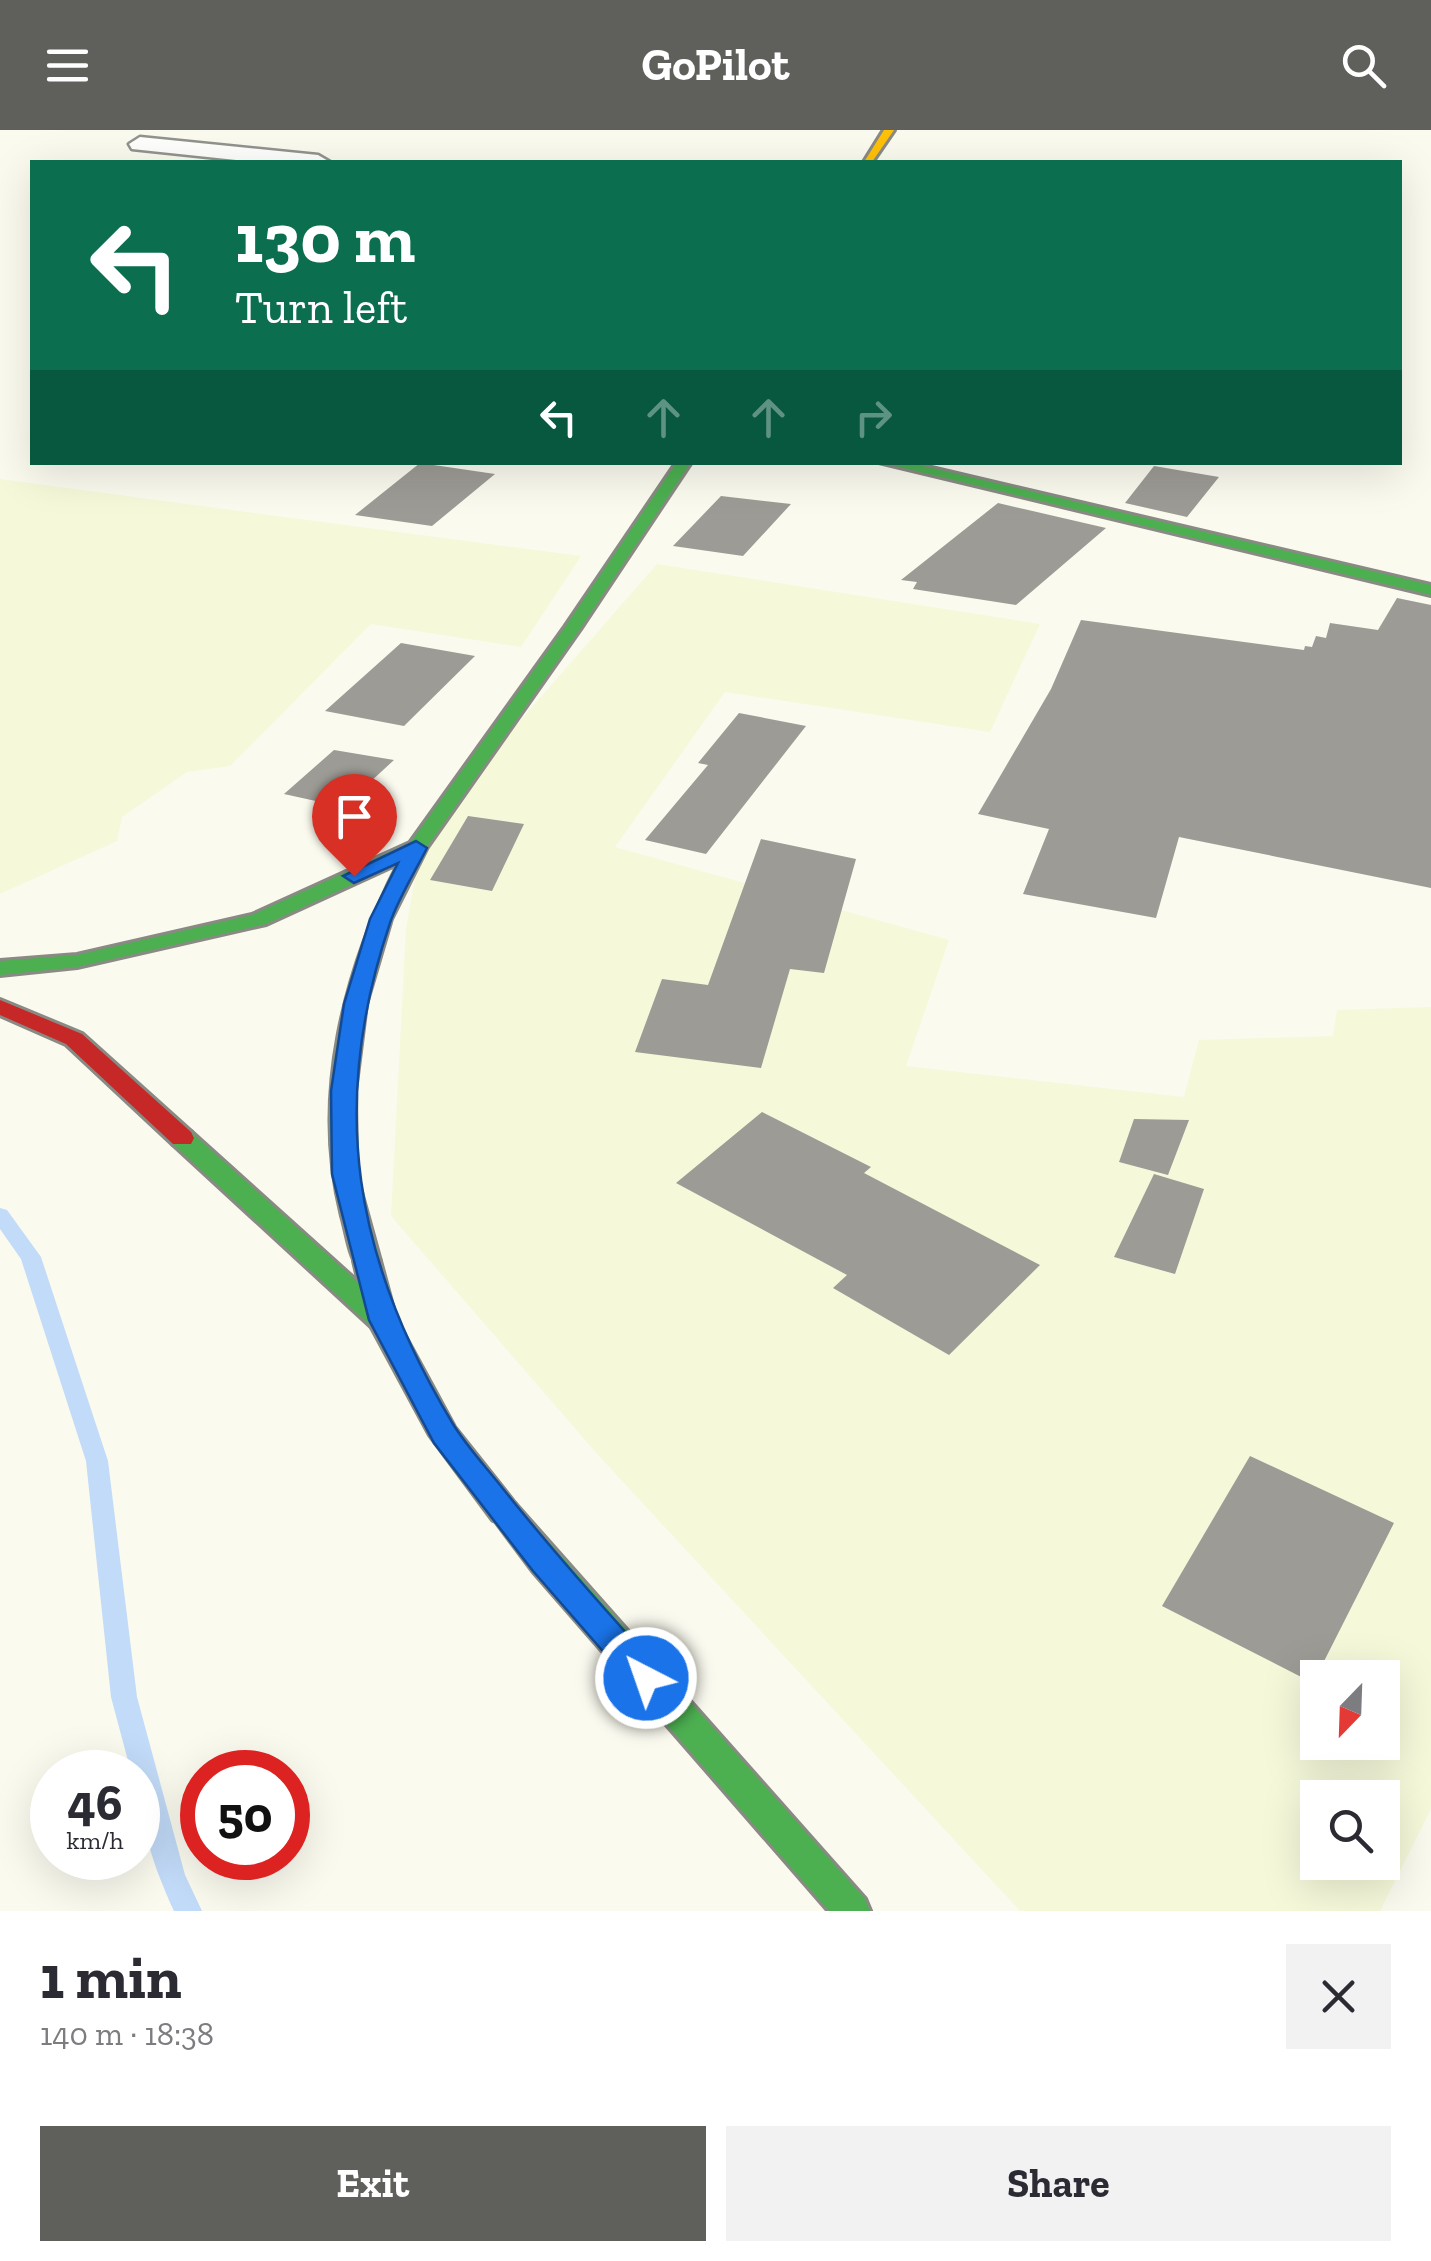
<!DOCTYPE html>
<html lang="en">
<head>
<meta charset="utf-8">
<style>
  body { margin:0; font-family:"Zilla Slab",serif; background:#f2f2f3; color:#2b2b33; height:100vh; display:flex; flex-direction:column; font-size:38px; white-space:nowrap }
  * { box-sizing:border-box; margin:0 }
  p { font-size:32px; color:#7c7c81 }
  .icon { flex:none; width:55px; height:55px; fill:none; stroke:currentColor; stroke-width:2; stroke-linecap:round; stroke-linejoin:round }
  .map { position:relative; height:1781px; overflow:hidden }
  .side { display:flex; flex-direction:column; background:#fff; flex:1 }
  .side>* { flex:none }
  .banner { position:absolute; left:30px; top:30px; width:1372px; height:305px; border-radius:0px; box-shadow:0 10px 40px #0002; background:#0b6e4f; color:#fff; overflow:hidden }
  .needle { width:65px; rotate:203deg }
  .tools { position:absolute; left:1300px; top:1530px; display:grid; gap:20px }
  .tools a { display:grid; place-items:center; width:100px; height:100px; border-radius:0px; background:#fff; box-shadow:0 10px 40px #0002; font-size:50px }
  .speed { position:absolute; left:30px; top:1620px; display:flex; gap:20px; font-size:50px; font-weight:700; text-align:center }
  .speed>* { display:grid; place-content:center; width:130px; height:130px; border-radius:50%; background:#fff; box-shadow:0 10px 40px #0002; line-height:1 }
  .speed small { font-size:25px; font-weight:400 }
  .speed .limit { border:15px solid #d22; background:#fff; color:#111 }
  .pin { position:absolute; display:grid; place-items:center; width:85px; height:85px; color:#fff; margin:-102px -42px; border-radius:50% 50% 50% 0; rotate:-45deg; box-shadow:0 0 10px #0007 }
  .pin .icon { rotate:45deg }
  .me { position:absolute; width:110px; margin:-55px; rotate:319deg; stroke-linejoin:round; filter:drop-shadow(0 0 8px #0008) }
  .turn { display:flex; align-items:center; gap:35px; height:210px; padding:0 40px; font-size:45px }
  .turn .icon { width:130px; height:130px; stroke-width:2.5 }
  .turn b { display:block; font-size:70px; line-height:85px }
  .lanes { display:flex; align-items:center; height:95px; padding:0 40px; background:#0003; justify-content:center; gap:50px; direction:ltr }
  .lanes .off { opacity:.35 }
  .round { display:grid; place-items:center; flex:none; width:105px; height:105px; border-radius:0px; background:#f2f2f3 }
  .summary { display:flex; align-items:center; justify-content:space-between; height:170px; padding:0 40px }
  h1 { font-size:60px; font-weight:700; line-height:75px }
  .action { display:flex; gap:20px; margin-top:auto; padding:20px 40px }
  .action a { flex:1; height:115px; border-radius:0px; background:#5f5f5b; color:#fff; font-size:40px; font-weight:700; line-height:115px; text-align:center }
  .action a+a { background:#f2f2f3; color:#2b2b33 }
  header { display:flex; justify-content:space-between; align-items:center; height:130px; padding:0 40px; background:#5f5f5b; color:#fff; font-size:45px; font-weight:700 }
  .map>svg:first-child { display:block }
  .farmland { fill:#f6f8da; fill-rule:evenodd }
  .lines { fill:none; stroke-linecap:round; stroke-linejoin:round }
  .stream { fill:#c2dbf8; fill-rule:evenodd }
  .building { fill:#9c9b95 }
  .street-casing { stroke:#93938e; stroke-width:5 }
  .fast-casing { stroke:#8a8a85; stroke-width:6 }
  .slow-casing { stroke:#8a8a85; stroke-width:6 }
  .jam-casing { stroke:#8a8a85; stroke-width:6 }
  .street { fill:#fefefd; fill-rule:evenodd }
  .fast { fill:#4caf50; fill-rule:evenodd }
  .slow { fill:#ffc107; fill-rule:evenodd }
  .jam { fill:#c62828; fill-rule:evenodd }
  .route { fill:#1a73e8; stroke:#114b97; stroke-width:2.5 }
</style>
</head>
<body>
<header><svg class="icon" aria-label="menu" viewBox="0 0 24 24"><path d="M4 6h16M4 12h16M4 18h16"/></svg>GoPilot<svg class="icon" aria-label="search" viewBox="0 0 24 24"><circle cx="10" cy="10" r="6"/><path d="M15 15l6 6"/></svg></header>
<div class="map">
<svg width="1431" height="1781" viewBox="0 0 1431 1781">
  <rect width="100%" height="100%" fill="#fafaef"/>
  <path class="farmland" d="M0,349L209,377L581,426L521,517L371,494L230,636L187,642L122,687L117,711L0,764Z
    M657,434L1040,494L990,602L725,562L615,717L949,810L906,936L1184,967L1199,910L1333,906L1337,880L1431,877V1679L1380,1781H1020L599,1326L391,1086L406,799L417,736L449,672ZM1318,1548H1382V1612H1318ZM1318,1668H1382V1732H1318Z"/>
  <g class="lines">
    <path class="stream" d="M0,1078L7,1080L41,1127L108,1331L137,1567L185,1745L202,1781H174C154,1738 138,1690 138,1642H131L111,1567L86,1331L21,1129L0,1099Z"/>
  </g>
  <path class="building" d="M420,333L495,344L432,396L355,385Z
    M1154,336L1219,347L1187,387L1125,373Z
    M721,366L791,374L743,426L673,416Z
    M998,373L1106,398L1016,475L913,459L917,452L901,450Z
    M1397,468L1431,475V758L1179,707L1156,788L1023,764L1049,699L978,684L1051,559L1081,490L1304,520L1305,516L1312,517L1316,506L1326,508L1330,493L1378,500Z
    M401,513L475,526L404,596L325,581Z
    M739,583L806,596L706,724L645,710L708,635L698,633Z
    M334,620L394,630L343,677L284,664Z
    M468,686L524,694L492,761L430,750Z
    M761,709L856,729L824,843L790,839L761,938L635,922L662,849L708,855Z
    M762,982L871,1037L864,1043L1040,1135L949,1225L833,1158L847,1145L676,1053Z
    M1134,989L1189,990L1168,1045L1119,1032Z
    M1154,1044L1204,1059L1175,1144L1114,1127Z
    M1250,1326L1394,1393L1313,1553L1162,1476Z"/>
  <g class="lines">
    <defs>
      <path id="street" d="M140,7L318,25L330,32H255L132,19L129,14Z"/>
      <path id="fast" d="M677,332H691L580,499L427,717L391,789L366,874L355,961L356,1044L380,1131L376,1137H358C349,1123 347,1103 342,1086C312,967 344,841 399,733L266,794L77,837L0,845V831L77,825L252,785L410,713L565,497Z
        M879,332H906L1431,455V465Z
        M182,1000L191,1002L392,1183L396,1190L392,1197L382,1200L372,1197L173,1014L170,1008Z
        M504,1370L515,1374L865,1769L870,1781H829L533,1441L489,1382L493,1374Z"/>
      <path id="slow" d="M884,0H894L872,32H864Z"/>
      <path id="jam" d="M0,870L82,904L191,1002L194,1008L191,1014H173L66,914L0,885Z
        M367,1122L376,1125L380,1131L396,1190L454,1297L515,1374L519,1382L515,1390L504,1394L493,1390L430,1305L368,1190L354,1131L358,1125Z"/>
    </defs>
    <use href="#street" class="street-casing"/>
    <use href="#fast" class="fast-casing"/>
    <use href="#slow" class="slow-casing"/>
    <use href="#jam" class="jam-casing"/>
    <use href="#street" class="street"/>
    <use href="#fast" class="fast"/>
    <use href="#slow" class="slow"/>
    <use href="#jam" class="jam"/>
  </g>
  <path class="route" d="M416,711L427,718C415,742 399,767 390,793C328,976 354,1130 453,1294C467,1317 487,1338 504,1360C553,1421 605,1480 658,1538L663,1548L658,1558L646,1563L635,1558L533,1441L434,1313L369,1190L332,1044L331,961L344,874L370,789L398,733L354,753L343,746Z"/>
</svg>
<div class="tools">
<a><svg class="needle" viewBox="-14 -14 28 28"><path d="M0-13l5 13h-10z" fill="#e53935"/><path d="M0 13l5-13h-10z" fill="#7c7c81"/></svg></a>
<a><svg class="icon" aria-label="search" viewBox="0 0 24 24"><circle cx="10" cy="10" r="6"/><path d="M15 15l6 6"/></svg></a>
</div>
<div class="speed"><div>46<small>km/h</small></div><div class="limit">50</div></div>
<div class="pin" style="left:354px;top:746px;background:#d93025"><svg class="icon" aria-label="arrive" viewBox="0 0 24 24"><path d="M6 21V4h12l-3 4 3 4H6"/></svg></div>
<svg class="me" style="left:646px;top:1548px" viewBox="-20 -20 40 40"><circle r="17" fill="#1a73e8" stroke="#fff" stroke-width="3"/><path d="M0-11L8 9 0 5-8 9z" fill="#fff"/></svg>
<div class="banner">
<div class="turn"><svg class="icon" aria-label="left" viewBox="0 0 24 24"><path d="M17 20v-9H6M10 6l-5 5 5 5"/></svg><div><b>130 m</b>Turn left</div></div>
<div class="lanes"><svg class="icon" aria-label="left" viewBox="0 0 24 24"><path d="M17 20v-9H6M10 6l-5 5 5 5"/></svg><svg class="icon off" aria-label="ahead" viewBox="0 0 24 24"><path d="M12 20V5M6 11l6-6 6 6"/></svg><svg class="icon off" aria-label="ahead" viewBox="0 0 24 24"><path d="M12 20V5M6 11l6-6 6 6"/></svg><svg class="icon off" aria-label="right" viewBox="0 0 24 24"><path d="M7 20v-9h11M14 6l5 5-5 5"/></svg></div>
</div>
</div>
<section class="side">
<div class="summary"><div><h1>1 min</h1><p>140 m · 18:38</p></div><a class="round"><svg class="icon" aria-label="close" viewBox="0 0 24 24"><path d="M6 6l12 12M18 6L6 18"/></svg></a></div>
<div class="action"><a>Exit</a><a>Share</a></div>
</section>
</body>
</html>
